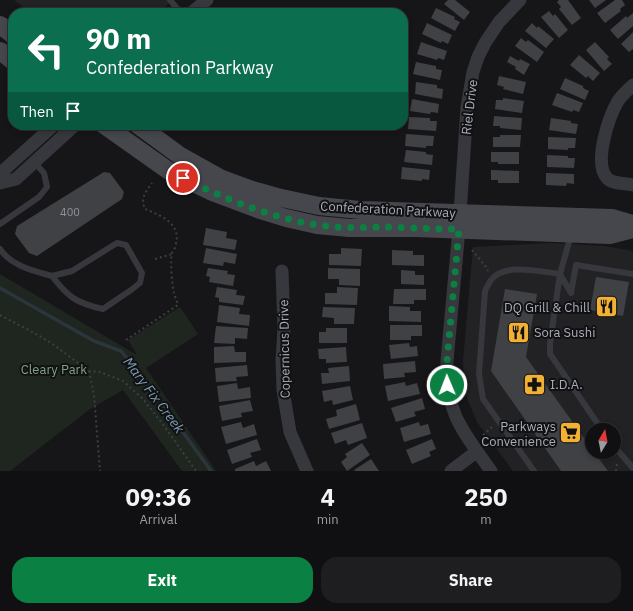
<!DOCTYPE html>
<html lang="en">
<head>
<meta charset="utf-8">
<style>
  body { margin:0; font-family:"IBM Plex Sans",sans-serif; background:#1e1e20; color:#f1f3f6; height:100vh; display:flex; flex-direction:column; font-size:15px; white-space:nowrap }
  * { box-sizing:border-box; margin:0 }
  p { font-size:13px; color:#9c9d9f }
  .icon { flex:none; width:22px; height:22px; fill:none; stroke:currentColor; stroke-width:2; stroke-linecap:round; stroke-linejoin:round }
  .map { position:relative; height:471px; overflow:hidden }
  .sheet { display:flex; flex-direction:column; background:#101012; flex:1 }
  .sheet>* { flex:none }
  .top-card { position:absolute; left:8px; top:8px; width:400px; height:122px; border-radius:16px; box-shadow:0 2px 6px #0003,0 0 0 1px #303032; background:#0b6e4f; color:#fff; overflow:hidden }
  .needle { width:26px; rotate:10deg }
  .buttons { position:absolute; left:585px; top:423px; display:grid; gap:8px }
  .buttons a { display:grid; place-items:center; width:36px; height:36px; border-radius:50%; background:#101012; box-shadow:0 2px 6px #0003,0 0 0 1px #303032; font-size:20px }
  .pin { position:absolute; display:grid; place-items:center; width:34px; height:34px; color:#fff; margin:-17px; border:2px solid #fff; border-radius:50%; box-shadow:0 1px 4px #0007 }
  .me { position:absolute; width:44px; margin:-22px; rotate:359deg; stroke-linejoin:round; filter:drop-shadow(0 0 3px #0008) }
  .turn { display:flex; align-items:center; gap:14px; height:84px; padding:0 12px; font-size:18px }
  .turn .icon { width:52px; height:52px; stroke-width:2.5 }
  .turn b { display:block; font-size:28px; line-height:34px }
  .then { display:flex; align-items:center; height:38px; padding:0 12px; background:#0003; gap:8px; font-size:15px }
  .eta { display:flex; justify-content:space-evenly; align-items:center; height:68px; text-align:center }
  .eta b { font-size:24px; font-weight:800; line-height:28px }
  .primary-button { display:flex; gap:8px; margin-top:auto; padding:8px 12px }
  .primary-button a { flex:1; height:46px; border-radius:16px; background:#0b8043; color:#fff; font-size:16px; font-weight:800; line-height:46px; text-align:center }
  .primary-button a+a { background:#1e1e20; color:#f1f3f6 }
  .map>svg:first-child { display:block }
  .built { fill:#222225; fill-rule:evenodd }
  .green { fill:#1e261f }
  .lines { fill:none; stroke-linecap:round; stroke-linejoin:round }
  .stream { stroke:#2c353c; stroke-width:3.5 }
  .building { fill:#404145 }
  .path { stroke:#3d3f44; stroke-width:2; stroke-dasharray:2 3; stroke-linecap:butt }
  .lane { stroke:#37383d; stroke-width:6 }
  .street { stroke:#37383d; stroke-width:13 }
  .secondary { stroke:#45474d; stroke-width:18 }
  .route { stroke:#0b8043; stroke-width:7; stroke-dasharray:0 12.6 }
  .labels { text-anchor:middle; stroke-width:4; stroke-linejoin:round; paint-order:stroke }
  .number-label { font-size:11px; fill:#8e929b }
  .street-label { font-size:13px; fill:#a8adb8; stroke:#111113 }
  .poi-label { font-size:13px; fill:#a8adb8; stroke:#111113; text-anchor:end }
  .park-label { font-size:13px; fill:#7fa381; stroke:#111113 }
  .water-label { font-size:14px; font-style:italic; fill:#7f9bb3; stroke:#111113 }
</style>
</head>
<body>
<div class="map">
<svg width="633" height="471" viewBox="0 0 633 471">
  <rect width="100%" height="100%" fill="#161618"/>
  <path class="built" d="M14,0H173L158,13H31Z
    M550,243L605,246L633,251V471H513L477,422L468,401L464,383L463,361L473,247ZM592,430H614V452H592Z"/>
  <path class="green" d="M0,274L137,355L139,358L128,340L180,307L198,334L146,368L216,471H182L123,390L90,409L10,471H0Z"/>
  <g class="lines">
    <path class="stream" d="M0,288L94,341L121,351L151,388L211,471"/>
  </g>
  <path class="building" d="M448,0H455L470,12L464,20L444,4Z
    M559,0H568L581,18L572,25L559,9L561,7L557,2Z
    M589,0H606L595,8Z
    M615,0H622L625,5L620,9L621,11L605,23L597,13Z
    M436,8L455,17L454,19L460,22L455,31L431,18Z
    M549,11L553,16L555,14L568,30L559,38L541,17Z
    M633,13V26L618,39L610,30L626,16L627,18Z
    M427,23L452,35L448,44L442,41L441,43L422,34Z
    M532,23L537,28L538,26L554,39L546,48L525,31Z
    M633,32V49L629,52L621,44Z
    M521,38L526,42L528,40L544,52L537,62L515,46Z
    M421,42L447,51L444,60L438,58L437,60L417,54Z
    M595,42L609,57L607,59L612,64L604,71L586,50Z
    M579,55L600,73L593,81L588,76L586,78L570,65Z
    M510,56L519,61L520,59L530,64L524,75L515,69L516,67L507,62Z
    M416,62L436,66V69L442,70L440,80L413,74Z
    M499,76L526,82L523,94L503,89L504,87L497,85Z
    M565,78L583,86V88L589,91L585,100L560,89Z
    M416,82L437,85V88L443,89L442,99L415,94Z
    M557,93L583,103L579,112L573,110L572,112L552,105Z
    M503,98L524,101L522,113L495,109L496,100H503Z
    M412,99L439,104L438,113L431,112L430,114L410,111Z
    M494,116L522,118L521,130L500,128V126H493Z
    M409,117L430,118V121H437L436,131L408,129Z
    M551,118L571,121V123L578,124L576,134L549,130Z
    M406,134L434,136L433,146H426V148L405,146Z
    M500,135H521L520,147H493V137H500Z
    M548,137L576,138L575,148H568V150L548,149Z
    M406,150L426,152V154L433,155L432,165L404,162Z
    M491,152H519V164H498V162H491Z
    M547,155L568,156V158H575L574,168L547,167Z
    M402,167L430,170L429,180L422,179V181L401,179Z
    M491,170L519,171V183H498V180H491Z
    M104,172L110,173L124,192L122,199L37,256L29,253L15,234L17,226Z
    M546,173L574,174V184L567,183L566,186L546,185Z
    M206,228L227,232L226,238L237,240L235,250L203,245Z
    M206,248L237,254L235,264L224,262L223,266L203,263Z
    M341,248L362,249L361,266L329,265V254H341Z
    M392,250L413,251V255H424V266L392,265Z
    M208,268L228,271L227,274L235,275L233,286L209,282L210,277L206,276Z
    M328,268L360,269V286L339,285V279H328Z
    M401,270L415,271V275H424V285L401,284Z
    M596,277L629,282L623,316L590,310Z
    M217,287L237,290L236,295L245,296L243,305L219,302V298L215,297Z
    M337,287L358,288L357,305L325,304V293H337Z
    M394,289H426V300H414V304H393Z
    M505,289L537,294L526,357L592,449V452H594L608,471H561L491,371Z
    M219,305L240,308L239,314L250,315L249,326L217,322Z
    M389,306L410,307V311H421V322L389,321Z
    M323,307L355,308L354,324H334V318L322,317Z
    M390,325H422V336H411V340H390Z
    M216,326L248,328L247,339L235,338V344L214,343Z
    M326,328H347V343H319V332H326Z
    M409,343L410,347L417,346L418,356L391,359L389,345Z
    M234,346L235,352H246V362L214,363V347Z
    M346,347L347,362L326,363V359H319L318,349Z
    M415,361L416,372L404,373L405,377L384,379L383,364Z
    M247,365L248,376L236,377L237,381L216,382L215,368Z
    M349,366L350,381L322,384L321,373H329L328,368Z
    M405,382L406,386L417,383L420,394L388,401L385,386Z
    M237,383L238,389L250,387L251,398L219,402L217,386Z
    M350,386L353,400L333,405L332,400L324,402L322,391Z
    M422,398L425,409L414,412L416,416L396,422L391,408Z
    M250,400L253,411L241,413L242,417L222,421L219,406Z
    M356,404L360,420L329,429L326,419L337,416L336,410Z
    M241,422L243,428L254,424L257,435L226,444L221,427Z
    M419,422L420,426L428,424L431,434L404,442L400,428Z
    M362,423L367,438L348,445L346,440L335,444L331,433Z
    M257,439L261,450L250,453L252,457L232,464L227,450Z
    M432,439L436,449L429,452L431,456L412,464L406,450Z
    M362,443L370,455L347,471L341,462L347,457L345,454Z
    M371,459L379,471H355L354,470Z
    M254,461L256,466L266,461L271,471H235V469Z"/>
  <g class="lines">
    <path class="path" d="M472,250L486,267L488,271
      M155,259L172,254
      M0,315L38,335L54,345L89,371L100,372L123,381L142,398L162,423L196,471
      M126,340L178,305C177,301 175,297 174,293C172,287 170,259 172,253C173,251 175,249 175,247C183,224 162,216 145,209C140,197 146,192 152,183
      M89,371L94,395L100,471
      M483,435L493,426
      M492,447L502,440
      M616,471L617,463"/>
    <path class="lane" d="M170,0L181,13
      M0,224L39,197L47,187L44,173L34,162
      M571,235L560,274L550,343V354L602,430
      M117,243L126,245L142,273L140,283L131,290L103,309C76,303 68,297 52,276L72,271Z
      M0,249C11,266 34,271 52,276
      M571,293L576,265L633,274
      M614,446L633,468
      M534,471L483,399L479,374L485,291C487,287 489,283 491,280C505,262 541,272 560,274L571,293"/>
    <path class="street" d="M191,13L207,0
      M633,85C628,90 622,95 618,101C609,116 593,163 607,178C612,184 625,183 633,185
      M0,179L5,169L54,125
      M0,183L16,179L75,125
      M282,271L284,329L282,361L283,390L290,432L307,471
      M451,471L476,452
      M491,471C463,431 445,413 447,361L459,229L467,107L473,72L478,57L485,43L499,22L520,0"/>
    <path class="secondary" d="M0,25L13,35
      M0,51L13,61
      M104,125L169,171L210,191L260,210L286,218L317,225L349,228H416L610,235L633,229
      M138,125L179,155L222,179L252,190L277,197L319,206L360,210L612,218L633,224"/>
  </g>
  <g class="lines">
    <path class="route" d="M183,178C225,199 271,218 318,225C342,229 365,227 388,227C412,228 435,229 459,229L447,361V385"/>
  </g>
  <defs>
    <symbol id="restaurant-square" viewBox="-11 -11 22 22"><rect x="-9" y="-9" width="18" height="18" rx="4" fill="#f2b134" stroke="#111113"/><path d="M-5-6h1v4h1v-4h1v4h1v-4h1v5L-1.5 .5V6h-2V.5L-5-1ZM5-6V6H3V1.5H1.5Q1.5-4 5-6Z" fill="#111"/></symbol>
    <symbol id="pharmacy-square" viewBox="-11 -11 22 22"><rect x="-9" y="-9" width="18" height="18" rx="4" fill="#f2b134" stroke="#111113"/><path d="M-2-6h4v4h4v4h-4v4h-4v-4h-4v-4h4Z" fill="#111"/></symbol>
    <symbol id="supermarket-square" viewBox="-11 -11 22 22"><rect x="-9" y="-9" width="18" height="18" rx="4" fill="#f2b134" stroke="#111113"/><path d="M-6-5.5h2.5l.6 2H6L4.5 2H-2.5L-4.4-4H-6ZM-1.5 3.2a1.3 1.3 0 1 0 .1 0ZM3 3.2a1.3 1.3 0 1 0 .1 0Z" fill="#111"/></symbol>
  </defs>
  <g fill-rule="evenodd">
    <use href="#restaurant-square" x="594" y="294" width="25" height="25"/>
    <use href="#restaurant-square" x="506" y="320" width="25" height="25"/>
    <use href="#pharmacy-square" x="522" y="372" width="25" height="25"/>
    <use href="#supermarket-square" x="558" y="420" width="25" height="25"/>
  </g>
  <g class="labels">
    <g class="number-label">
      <text x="70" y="216">400</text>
    </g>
    <g class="street-label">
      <text transform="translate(469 107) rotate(-83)" y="5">Riel Drive</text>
      <text transform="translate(388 209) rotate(3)" y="5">Confederation Parkway</text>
      <text transform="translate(284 349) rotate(-91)" y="5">Copernicus Drive</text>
    </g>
    <g class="poi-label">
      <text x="590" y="312">DQ Grill &amp; Chill</text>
      <text x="534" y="337" text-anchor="start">Sora Sushi</text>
      <text x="550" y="389" text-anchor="start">I.D.A.</text>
      <text x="556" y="431">Parkways<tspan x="556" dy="15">Convenience</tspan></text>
    </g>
    <g class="park-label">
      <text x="54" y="374">Cleary Park</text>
    </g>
    <g class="water-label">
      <text transform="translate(154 395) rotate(53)" y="5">Mary Fix Creek</text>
    </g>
  </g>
</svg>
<div class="buttons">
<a><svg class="needle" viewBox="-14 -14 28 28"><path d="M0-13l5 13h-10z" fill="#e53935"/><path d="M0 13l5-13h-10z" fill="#9c9d9f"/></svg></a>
</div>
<div class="pin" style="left:183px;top:178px;background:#d93025"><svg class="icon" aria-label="arrive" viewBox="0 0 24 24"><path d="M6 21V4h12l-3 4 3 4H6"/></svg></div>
<svg class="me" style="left:447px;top:385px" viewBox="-20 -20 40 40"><circle r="17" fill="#0b8043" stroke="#fff" stroke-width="3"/><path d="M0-11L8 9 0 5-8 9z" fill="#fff"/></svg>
<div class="top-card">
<div class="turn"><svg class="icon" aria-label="left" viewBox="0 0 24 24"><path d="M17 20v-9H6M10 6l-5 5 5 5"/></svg><div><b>90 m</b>Confederation Parkway</div></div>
<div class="then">Then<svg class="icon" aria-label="arrive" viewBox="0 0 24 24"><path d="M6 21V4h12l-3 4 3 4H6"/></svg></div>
</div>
</div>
<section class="sheet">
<div class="eta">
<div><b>09:36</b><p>Arrival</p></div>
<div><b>4</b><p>min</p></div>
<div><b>250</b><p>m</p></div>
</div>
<div class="primary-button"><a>Exit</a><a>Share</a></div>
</section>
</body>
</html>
